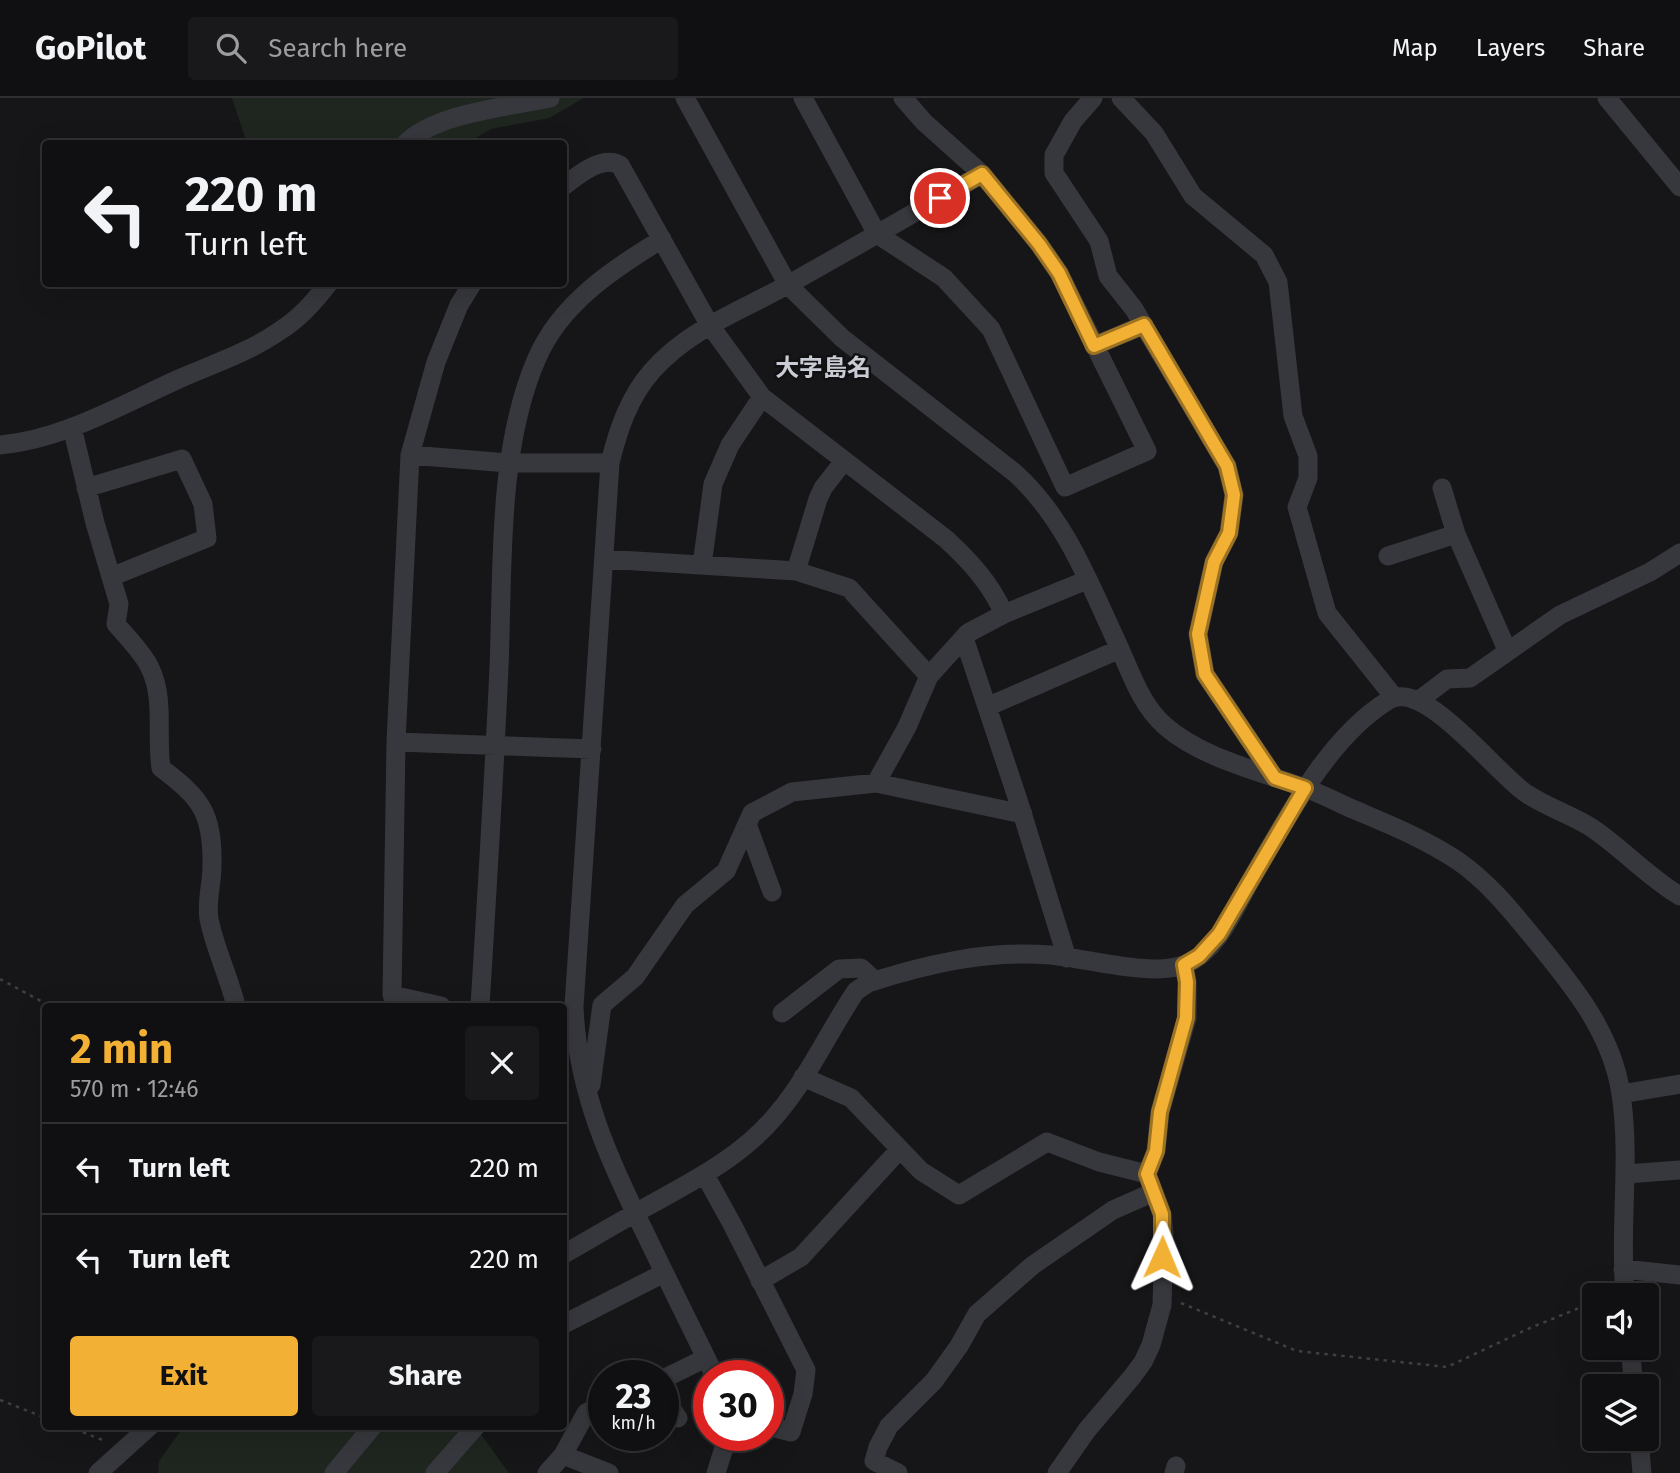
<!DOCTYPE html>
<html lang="en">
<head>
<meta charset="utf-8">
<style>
  body { margin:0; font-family:"Fira Sans","Noto Sans JP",sans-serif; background:#19191b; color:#f1f3f6; height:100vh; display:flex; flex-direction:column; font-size:26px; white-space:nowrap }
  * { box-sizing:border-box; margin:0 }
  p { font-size:23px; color:#9c9d9f }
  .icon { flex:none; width:38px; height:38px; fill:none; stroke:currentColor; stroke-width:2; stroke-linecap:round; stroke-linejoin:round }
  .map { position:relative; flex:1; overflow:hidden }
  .drawer { position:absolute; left:42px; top:905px; width:525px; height:427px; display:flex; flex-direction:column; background:#101012; border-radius:7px; box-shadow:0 7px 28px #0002,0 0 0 2px #303032 }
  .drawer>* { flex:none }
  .top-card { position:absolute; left:42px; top:42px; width:525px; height:147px; border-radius:7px; box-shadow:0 7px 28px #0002,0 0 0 2px #303032; background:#101012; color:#f1f3f6; overflow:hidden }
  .tools { position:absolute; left:1582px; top:1185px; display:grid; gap:14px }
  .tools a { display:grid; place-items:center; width:77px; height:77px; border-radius:7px; background:#101012; box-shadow:0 7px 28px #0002,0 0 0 2px #303032; font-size:35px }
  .speed { position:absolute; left:588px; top:1262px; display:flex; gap:14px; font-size:35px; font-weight:700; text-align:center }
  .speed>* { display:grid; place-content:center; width:91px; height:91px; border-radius:50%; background:#101012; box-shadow:0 7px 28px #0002,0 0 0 2px #303032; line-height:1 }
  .speed small { font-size:18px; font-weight:400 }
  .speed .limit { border:10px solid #d22; background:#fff; color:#111 }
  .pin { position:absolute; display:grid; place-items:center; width:60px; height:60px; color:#fff; margin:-30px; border:4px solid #fff; border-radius:50%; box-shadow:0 2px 7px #0007 }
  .me { position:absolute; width:77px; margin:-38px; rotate:1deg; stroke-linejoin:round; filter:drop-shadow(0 0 5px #0008) }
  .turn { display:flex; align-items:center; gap:24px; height:147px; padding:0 28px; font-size:32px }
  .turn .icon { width:91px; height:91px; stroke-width:2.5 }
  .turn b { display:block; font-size:49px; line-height:60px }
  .round { display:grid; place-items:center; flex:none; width:74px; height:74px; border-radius:7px; background:#19191b }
  .head { display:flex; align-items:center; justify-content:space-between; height:119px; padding:0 28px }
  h1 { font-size:42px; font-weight:700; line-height:52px; color:#f2b134 }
  .cta { display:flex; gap:14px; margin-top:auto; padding:14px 28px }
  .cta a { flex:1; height:80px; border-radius:7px; background:#f2b134; color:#111; font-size:28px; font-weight:700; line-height:80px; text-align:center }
  .cta a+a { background:#19191b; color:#f1f3f6 }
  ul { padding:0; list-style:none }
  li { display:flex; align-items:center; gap:21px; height:91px; padding:0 28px; border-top:2px solid #303032 }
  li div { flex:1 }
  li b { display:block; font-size:26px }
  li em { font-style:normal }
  header { display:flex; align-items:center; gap:42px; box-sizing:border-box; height:98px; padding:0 35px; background:#101012; border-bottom:2px solid #303032 }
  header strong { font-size:33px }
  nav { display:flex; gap:38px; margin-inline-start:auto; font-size:24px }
  .search { width:490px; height:63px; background:#19191b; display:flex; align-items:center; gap:18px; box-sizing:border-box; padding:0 24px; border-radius:7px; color:#9c9d9f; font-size:26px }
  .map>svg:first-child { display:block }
  .green { fill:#1e261f }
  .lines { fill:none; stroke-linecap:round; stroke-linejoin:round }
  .path { stroke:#3d3f44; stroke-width:2.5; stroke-dasharray:3.5 5; stroke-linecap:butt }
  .minor { stroke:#37383d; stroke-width:19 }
  .route-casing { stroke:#9d7322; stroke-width:18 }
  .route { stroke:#f2b134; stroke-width:12 }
  .labels { text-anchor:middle; stroke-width:5; stroke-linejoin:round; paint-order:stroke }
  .quarter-label { font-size:24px; font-weight:bold; fill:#c9ccd4; stroke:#111113 }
</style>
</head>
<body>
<header>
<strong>GoPilot</strong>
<div class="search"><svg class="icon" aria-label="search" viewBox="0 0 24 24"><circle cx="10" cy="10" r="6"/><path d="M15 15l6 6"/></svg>Search here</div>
<nav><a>Map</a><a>Layers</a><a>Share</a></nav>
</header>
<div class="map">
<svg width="1680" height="1375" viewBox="0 0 1680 1375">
  <rect width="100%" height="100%" fill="#161618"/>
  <path class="green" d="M232,0H584L549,20L491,31L465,46L247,45Z
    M184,1328H475L509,1375H158L159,1363Z"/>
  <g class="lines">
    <path class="path" d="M0,881L50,908
      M1181,1205L1297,1253L1447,1269L1530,1230L1594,1204
      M0,1302L46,1320
      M67,1328L105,1343"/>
    <path class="minor" d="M685,0L788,187L842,240L1015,375C1067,422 1091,490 1120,551C1132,578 1142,608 1165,628C1202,660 1256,672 1302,689C1317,694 1333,702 1348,709C1385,725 1424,740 1458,763C1487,783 1510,811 1532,838C1571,885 1612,934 1621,996C1631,1063 1619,1130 1625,1197
      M803,0L877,136L944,180L991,231L1065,389L1147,353L1059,175L1039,146L982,76L924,24L903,0
      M1093,0L1073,23L1054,57V75L1099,143L1108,178L1134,211L1227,368L1234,397L1229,435L1214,464L1198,536L1205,576L1275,680
      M1121,0L1154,35L1193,98L1264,157L1278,184L1293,318L1308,358V380L1297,409L1327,515L1394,599
      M1607,0L1680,89
      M405,46C435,15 508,9 550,0
      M564,88C578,77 602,57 620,67L709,226L762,299L946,441C970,463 991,486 1004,516
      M1094,248L1144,227
      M72,329L95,425L119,506L116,526C126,538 144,556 150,570C165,600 156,638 161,670C201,700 213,715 212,768C212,786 206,803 209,821C215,851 229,879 236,908
      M0,347C64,341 123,306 181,280C213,266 249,254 278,234C299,221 313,205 328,186
      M410,357L508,365H610
      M86,390L182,361L203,406L207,440L111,479
      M1442,390L1456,436L1507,552
      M1388,458L1456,436
      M604,461L796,473L849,490L929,578
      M702,467L713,386L730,347L762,299
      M796,473L818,401L823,390L844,363
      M964,540L1019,705L1067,860
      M1418,603L1447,581L1470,580L1560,517L1650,474L1680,455
      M987,609L1120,551
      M396,644L592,651
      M876,685L907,629L929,578L968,535L1004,516L1087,482
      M747,726L772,794
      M441,908L392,897L396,644L410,357L436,264L459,207L472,186
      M480,908C487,795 494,682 499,569C503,471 497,351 537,260C561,205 613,171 662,141
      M782,915L839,871L861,870L875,883
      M803,979L851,1000L921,1073L959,1097L1047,1044L1099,1064L1147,1076
      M591,987L602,907L635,879L685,807L726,773L752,715L792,694L876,685L1023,716
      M1621,996L1680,986
      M1626,1076L1680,1072
      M705,1077L732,1126L806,1272L803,1296L791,1334L768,1328
      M564,1156C592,1140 619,1124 648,1108C695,1082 743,1058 778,1015C809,978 829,933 856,893L868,885C927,866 987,852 1050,857C1086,860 1153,880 1186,866C1219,852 1235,809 1252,780C1288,719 1328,639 1389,602C1425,580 1499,679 1527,696C1548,710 1572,717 1592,730C1623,751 1648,779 1680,798
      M1623,1171L1680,1177
      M760,1183L801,1159L900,1051
      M564,1226L664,1175
      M1630,1250L1634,1288
      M715,1278C692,1231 669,1185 647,1139C610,1064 577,994 574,908L610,365C618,332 629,299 652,273C690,230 743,212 791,185C855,149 919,112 982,76
      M663,1281L706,1260
      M663,1298L678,1320
      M1639,1340L1642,1375
      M563,1357L609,1375
      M98,1375L150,1328
      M334,1375L373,1328
      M435,1375L476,1328
      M547,1375L563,1357L586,1315L604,1306
      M716,1375L728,1337
      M898,1375L874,1363L878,1349L889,1328L934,1283L959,1248L977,1216L1033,1167L1113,1112L1154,1094
      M1057,1375L1087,1332L1132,1279L1143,1264L1151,1247L1162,1207L1164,1135L1162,1116L1147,1076L1156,1053L1160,1014L1187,920V884L1184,867
      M1174,1375L1176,1368"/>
  </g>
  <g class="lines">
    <defs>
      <path id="route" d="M940,100L982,76L1039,146L1059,175L1094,248L1144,227L1227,368L1234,397L1229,435L1214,464L1198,536L1205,576L1275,680L1305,690L1219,836L1199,858L1184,867L1187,884L1186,920L1160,1014L1156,1053L1147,1076L1162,1116V1159"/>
    </defs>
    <use href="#route" class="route-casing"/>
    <use href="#route" class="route"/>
  </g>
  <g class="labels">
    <g class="quarter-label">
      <text x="823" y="278">大字島名</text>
    </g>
  </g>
</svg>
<div class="tools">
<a><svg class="icon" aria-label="sound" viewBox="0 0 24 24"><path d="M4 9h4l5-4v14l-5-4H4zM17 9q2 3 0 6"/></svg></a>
<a><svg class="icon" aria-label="layers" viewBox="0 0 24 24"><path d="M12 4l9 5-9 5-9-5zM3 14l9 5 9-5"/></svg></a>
</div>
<div class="speed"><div>23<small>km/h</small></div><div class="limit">30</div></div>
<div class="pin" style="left:940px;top:100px;background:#d93025"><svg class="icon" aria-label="arrive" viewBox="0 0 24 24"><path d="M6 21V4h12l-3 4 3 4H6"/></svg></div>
<svg class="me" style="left:1162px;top:1159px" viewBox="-20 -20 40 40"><path d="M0-17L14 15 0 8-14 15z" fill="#f2b134" stroke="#fff" stroke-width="4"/></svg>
<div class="top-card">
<div class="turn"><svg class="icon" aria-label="left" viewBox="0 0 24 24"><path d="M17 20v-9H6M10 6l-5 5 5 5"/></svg><div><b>220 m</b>Turn left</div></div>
</div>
<section class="drawer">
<div class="head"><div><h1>2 min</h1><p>570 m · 12:46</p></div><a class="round"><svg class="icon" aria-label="close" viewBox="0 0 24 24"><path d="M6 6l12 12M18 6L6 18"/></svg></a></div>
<ul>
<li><svg class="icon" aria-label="left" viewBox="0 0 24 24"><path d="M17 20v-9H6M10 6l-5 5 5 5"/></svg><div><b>Turn left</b></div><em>220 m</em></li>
<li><svg class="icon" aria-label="left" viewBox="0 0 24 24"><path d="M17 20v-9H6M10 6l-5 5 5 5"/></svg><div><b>Turn left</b></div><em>220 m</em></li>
</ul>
<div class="cta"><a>Exit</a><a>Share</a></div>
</section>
</div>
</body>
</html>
